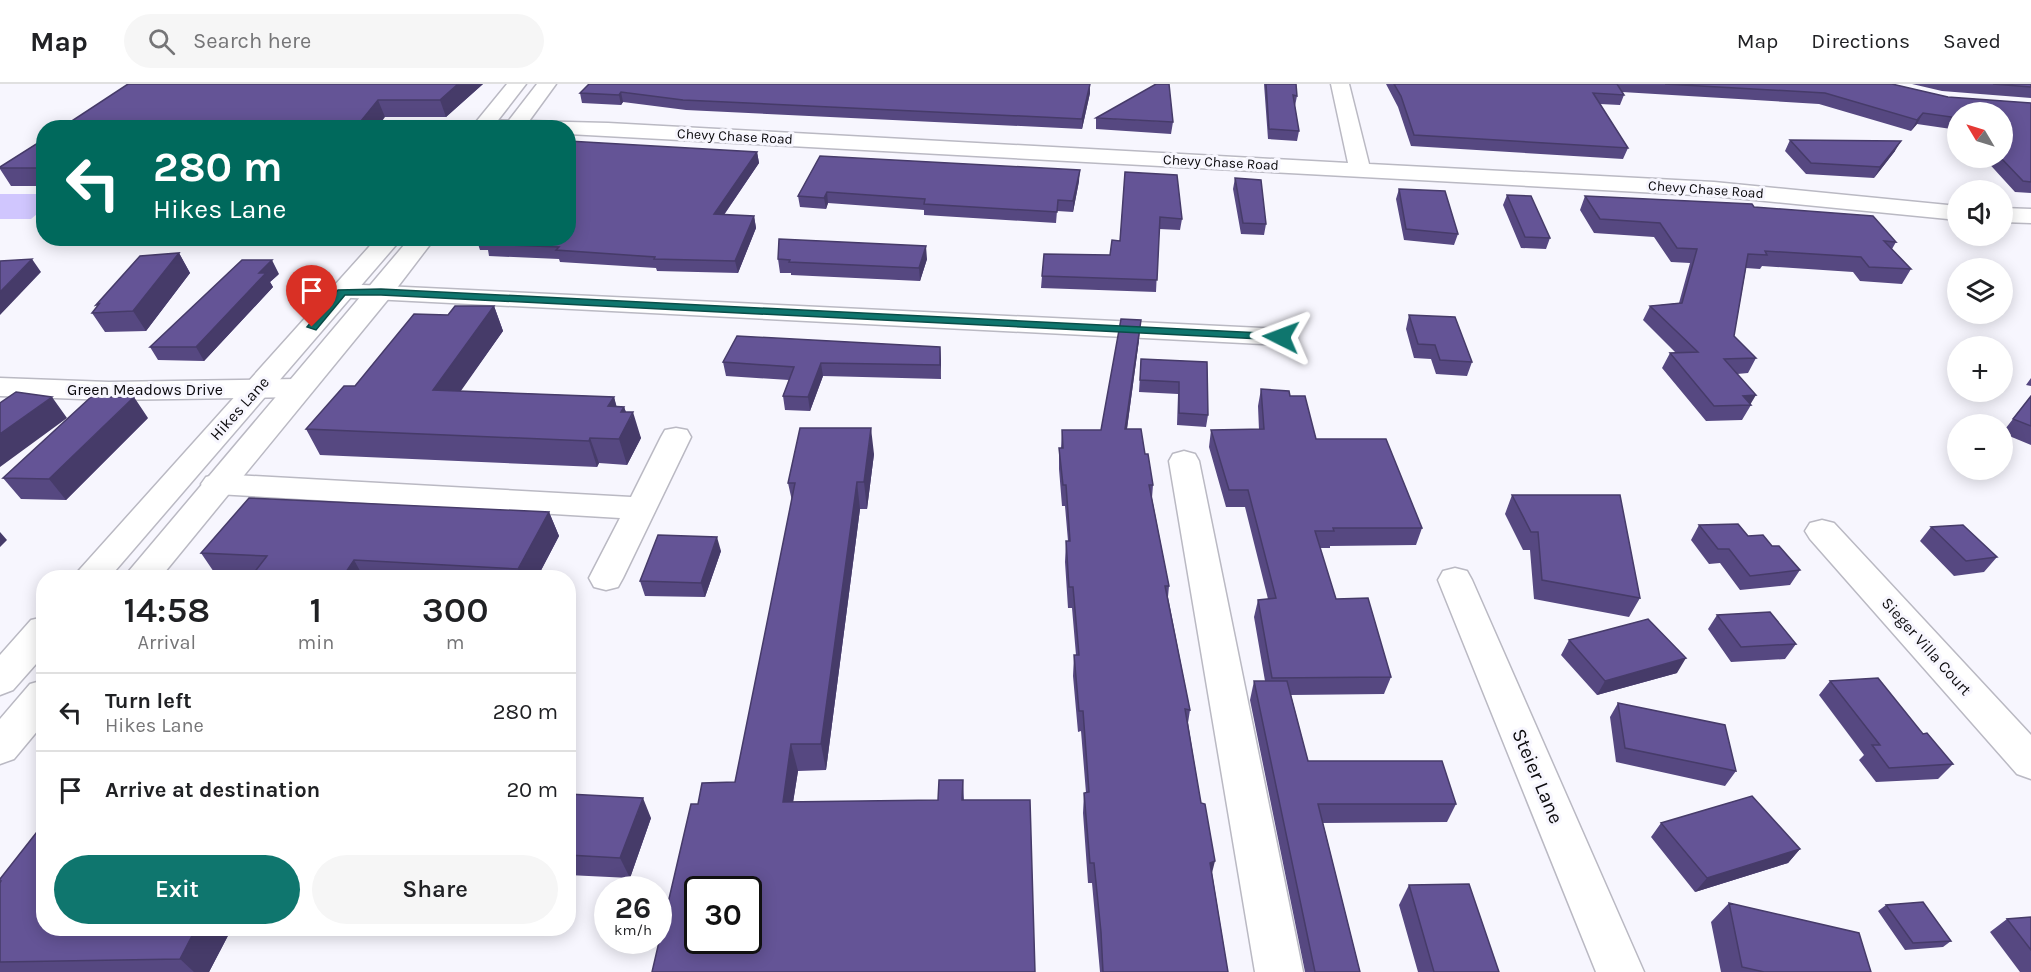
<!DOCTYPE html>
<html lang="en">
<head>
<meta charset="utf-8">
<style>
  body { margin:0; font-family:Karla,sans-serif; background:#f6f6f6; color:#202124; height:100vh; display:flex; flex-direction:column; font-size:22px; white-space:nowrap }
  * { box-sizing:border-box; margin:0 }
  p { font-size:20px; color:#757577 }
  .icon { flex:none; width:33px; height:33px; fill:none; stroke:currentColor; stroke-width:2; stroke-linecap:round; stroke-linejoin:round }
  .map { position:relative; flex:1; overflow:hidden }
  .drawer { position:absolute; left:36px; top:486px; width:540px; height:366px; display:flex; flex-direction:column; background:#fff; border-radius:24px; box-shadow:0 3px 15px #0003 }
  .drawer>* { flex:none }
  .banner { position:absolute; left:36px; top:36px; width:540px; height:126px; border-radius:24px; box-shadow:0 3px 15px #0003; background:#00695c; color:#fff; overflow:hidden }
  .needle { width:39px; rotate:308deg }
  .buttons { position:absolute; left:1947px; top:18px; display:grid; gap:12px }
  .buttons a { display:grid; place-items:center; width:66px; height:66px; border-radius:50%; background:#fff; box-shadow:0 3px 15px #0003; font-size:30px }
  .speed { position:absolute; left:594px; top:792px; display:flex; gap:12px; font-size:30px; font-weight:700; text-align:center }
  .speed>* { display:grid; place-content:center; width:78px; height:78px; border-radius:50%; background:#fff; box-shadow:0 3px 15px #0003; line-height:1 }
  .speed small { font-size:15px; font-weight:400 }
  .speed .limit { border:3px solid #111; border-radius:9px; background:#fff; color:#111 }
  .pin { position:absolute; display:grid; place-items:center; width:51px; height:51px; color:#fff; margin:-62px -26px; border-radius:50% 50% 50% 0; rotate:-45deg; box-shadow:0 0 6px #0007 }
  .pin .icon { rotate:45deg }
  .me { position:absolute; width:66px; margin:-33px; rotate:273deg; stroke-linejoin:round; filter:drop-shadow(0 0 4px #0008) }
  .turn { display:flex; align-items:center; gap:21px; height:126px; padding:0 18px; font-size:27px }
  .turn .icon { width:78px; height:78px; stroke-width:2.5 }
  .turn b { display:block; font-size:42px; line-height:51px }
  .eta { display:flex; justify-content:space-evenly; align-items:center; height:102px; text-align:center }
  .eta b { font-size:36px; font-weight:600; line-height:42px }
  .button { display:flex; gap:12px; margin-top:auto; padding:12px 18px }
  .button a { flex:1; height:69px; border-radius:36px; background:#0f766e; color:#fff; font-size:24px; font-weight:600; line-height:69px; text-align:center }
  .button a+a { background:#f6f6f6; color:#202124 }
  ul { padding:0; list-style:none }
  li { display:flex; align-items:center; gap:18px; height:78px; padding:0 18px; border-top:2px solid #e0e0e0 }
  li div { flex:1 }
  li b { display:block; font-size:22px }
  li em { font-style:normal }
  header { display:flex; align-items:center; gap:36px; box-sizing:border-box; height:84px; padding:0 30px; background:#fff; border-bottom:2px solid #e0e0e0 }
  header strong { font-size:28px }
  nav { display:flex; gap:33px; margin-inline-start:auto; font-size:21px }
  .search { width:420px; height:54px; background:#f6f6f6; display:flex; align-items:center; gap:15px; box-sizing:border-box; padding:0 21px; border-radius:33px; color:#757577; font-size:22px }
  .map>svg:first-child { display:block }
  .green { fill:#d0c6fe }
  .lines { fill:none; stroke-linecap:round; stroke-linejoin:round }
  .minor-casing { stroke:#bab9c3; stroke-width:3 }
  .major-casing { stroke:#bab9c3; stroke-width:3 }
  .minor { fill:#fff; fill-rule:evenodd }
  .major { fill:#fff; fill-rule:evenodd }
  .wall { fill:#564881 }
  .shaded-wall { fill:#463b69 }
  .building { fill:#645496; stroke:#463b69; stroke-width:1.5; fill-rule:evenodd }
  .route { fill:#0f766e; stroke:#0a4d48; stroke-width:1.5 }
  .labels { text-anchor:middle; stroke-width:6; stroke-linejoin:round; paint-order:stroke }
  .far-street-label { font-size:14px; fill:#0c0b0e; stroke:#f7f6fe }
  .street-label { font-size:16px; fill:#0c0b0e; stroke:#f7f6fe }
  .near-street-label { font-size:20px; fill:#0c0b0e; stroke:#f7f6fe }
</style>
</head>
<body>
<header>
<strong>Map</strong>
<div class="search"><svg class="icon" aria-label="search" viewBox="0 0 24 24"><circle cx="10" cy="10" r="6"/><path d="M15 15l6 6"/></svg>Search here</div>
<nav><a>Map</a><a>Directions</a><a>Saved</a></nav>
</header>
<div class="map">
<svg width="2031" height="888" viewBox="0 0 2031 888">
  <rect width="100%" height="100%" fill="#f7f6fe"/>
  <path class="green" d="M0,110H43V125L31,135H0Z"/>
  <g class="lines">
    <defs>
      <path id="minor" d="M1331,0H1349L1369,80L1714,98L1958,122V136L1714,112L568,50V44L473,42L476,38L483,36L608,39L1348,79Z
        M2002,124L2031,125V139L2002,138Z
        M342,200L1281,245L1291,247L1294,253L1291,259L1281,261L333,213L329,208L333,203Z
        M0,294L109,298L297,295L307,298L311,304L307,310L297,313L109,316L0,312Z
        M676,344L687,346L691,353L623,494L618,503L606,506L594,503L589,494L620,434L217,410L206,407L201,400L206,393L217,390L631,413L661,353L665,346Z
        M1184,367L1195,370L1199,377L1303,888H1255L1169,377L1173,370Z
        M1822,436L1834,439L2031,651V695L2017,690L1810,455L1805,447L1810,439Z
        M1455,484L1467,487L1472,496L1644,888H1596L1438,496L1443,487Z"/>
      <path id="major" d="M507,0H526L492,44H471Z
        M537,0H556L524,44H503Z
        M377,154H402L109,494H72Z
        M410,154H435L390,213L160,494H123Z
        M44,533V571L13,606L0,611V571L31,536Z
        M44,596V639L14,675L0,680V635L30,600Z"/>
    </defs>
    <use href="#minor" class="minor-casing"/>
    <use href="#major" class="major-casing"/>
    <use href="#minor" class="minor"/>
    <use href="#major" class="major"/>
  </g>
  <path class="wall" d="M128,0H483L446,33H385Z
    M1264,0H1296L1297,12L1295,22L1299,47L1297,57L1268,55Z
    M1386,0H1892L1948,13L2031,19V109L2015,108L1984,74H2002V28H1958V46L1917,40L1911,47L1819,20L1622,8L1624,11L1620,21L1600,20L1628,64L1623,75L1411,62L1398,23Z
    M1912,0H2031V14L1942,7Z
    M580,9H1090L1082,45L686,26L623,18L621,21L582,19Z
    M1096,34L1173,38L1171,50L1096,45Z
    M44,55V102H11L0,85V83Z
    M1790,56L1895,67L1874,94L1806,90L1785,67Z
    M757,68L759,79L724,131L754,132L756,144L738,189L657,187L656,184L560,178L559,175L489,172L488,166H480L476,154Z
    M820,72L1079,97L1073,128L1057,127L1056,139L924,131V126L828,119L826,125L800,123L798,112Z
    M1125,88L1182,135L1180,146L1159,145L1156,208L1041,204L1042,192L1110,171L1120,157Z
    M1235,94L1266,140L1264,151L1241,150L1233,105Z
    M1399,105L1458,150L1454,161L1404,156L1396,115Z
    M1507,111L1550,154L1546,165L1521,164L1503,121Z
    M1585,112L1754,123L1896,158L1892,165L1911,185L1902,200L1860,197L1853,188L1762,182L1760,185L1746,184L1734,252L1756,274L1748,289L1737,290L1751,321L1742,336L1706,337L1662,284L1670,269H1676L1643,236L1650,222L1679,219L1690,179L1671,178L1654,153L1594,149L1580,126Z
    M179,169L190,189L146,247L105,248L92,229L98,222L96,221Z
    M778,175H927L920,197L791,191V189H780Z
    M279,190L270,198L273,203L204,277L158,276L150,263Z
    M494,222L503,247L460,307L614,313L616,322L624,323L626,328L641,354L627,381L599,379L597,383L320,371L306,345L355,302L448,231Z
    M1409,231L1472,278L1467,292L1436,290L1431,275L1414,274L1406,245Z
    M1139,256L1127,345L1145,370L1153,401L1152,414L1169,502L1168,513L1190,626L1188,639L1228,888H1100L1092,799H1088L1083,729L1084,709H1086L1081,647L1078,648L1073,592L1074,571H1076L1072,524H1068L1065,478L1066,457H1068L1065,422H1062L1059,385V364H1061L1062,346H1101Z
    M940,263L941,295L823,292L810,327L785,326L783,312L789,296L726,292L723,278Z
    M1141,275L1207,278L1208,331L1206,343L1177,341L1178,310L1139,308Z
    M2031,294V302L2026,301Z
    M1261,305L1290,312L1316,355L1422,444L1416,461L1330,462V464H1320L1336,515L1391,593L1384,610L1291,611L1308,677L1456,720L1447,738L1323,739L1360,888H1305L1250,616L1254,597H1265L1254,533L1258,516L1268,515L1245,423H1226L1209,363L1211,346H1259L1258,322Z
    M2031,312V361L2002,349Z
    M148,334L66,416L21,415L3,394Z
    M874,370L867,425H860L826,686L798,687L793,718L938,716L963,696L964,716L698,720L735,698L792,417L788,399Z
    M1512,411L1640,514L1629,533L1534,515L1530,466H1523L1505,430Z
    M549,428L559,452L537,494H218L201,469Z
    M1699,441L1748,452L1772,462L1800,486L1790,501L1740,506L1720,479L1709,480L1691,456Z
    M1931,443L1997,473L1984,488L1954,492L1920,457Z
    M721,467L705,513L645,512L640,497Z
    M1717,531L1796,560L1785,575L1731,578L1708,545Z
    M1569,556L1677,589L1597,611L1561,571Z
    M1830,597L1923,650L1953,680L1938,695L1876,698L1859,676L1864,671L1819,611Z
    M1618,619L1736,687L1725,702L1616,678L1610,633Z
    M568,710L651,734L630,794L568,791Z
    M1661,739L1800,765L1788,779L1695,808L1651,753Z
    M0,795L44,844H232L209,888H0Z
    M1409,801L1499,888H1418L1399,821Z
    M1729,819L1871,888H1721L1711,838Z
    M1886,821L1951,857L1943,863L1905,866L1878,827Z
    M2031,833V888H2020L1990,848L2007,835Z"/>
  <path class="shaded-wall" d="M458,0H483L446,33L440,16Z
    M1090,0V9L1082,45V35Z
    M621,8L623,18L621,21L619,11Z
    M378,16L385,33L377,44H353Z
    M1923,29L1917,40L1911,47L1917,36Z
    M1901,57L1895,67L1874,94L1880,83Z
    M757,68L759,79L716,142L714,130Z
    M1080,86L1079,97L1073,128V117Z
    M827,108L828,119L826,125L824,114Z
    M754,132L756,144L738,189L735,177Z
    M926,162L927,175L920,197L919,184Z
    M179,169L190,189L146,247L133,227Z
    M32,175L41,188L0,231V208Z
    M272,176L279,190L270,198L273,203L204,277L196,263L259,189Z
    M494,222L503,247L444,331L433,306Z
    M1141,236L1139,256L1124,366L1125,345Z
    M940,263L941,276V295L940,281Z
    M821,279L823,292L810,327L808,313Z
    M1756,311L1750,321L1743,312Z
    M52,313L67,334L0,383V350Z
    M134,313L148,334L66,416L49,395Z
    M614,313L621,338L608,322Z
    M624,323L629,337L633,328L641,354L627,381L619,355L621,328Z
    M871,344L874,370L867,425L864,398Z
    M590,354L599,379L597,383L589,357Z
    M857,398L860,425L826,686L821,660Z
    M549,428L559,452L537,494H522L518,485Z
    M0,448L7,456L0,463Z
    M717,453L721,467L705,513L701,499Z
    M354,476L364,494H342Z
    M1686,574L1677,589L1597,611L1605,597Z
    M791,660L798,687L789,744L783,718Z
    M643,714L651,734L630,794L620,774Z
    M1800,765L1788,779L1695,808L1707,794Z
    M1215,777L1210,797V779Z
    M196,844H232L209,888H194L180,875Z"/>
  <path class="building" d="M128,0H458L440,16H378L361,37L353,44H61Z
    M589,0H1090L1082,35L683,16L621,8L619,11L580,9Z
    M1156,0H1169L1173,38L1096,34Z
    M1266,0H1296L1297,12L1293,11L1299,47L1269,45Z
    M1394,0H1617L1624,11L1593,9L1628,64L1414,51L1401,12Z
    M1665,0H1892L1948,13L2031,19V98L2023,97L2001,74H2002V28H1958V34L1923,29L1917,36L1825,9Z
    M1993,0H2031V3Z
    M44,55V84H0V83Z
    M1790,56L1901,57L1880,83L1811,79Z
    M568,57L757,68L714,130L754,132L735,177L654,175L655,173L556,166L559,163L485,160L489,155L478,154H568Z
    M820,72L1080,86L1073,117L1058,116L1057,128L924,120L925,115L827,108L824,114L798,112Z
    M1125,88L1177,91L1182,135L1160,133L1157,196L1042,192L1044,170L1110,171L1112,156L1120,157Z
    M1235,94L1261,96L1266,140L1243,139Z
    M1399,105L1445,107L1458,150L1406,145Z
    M1507,111L1531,112L1550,154L1525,153Z
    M1585,112L1752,120L1754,123L1873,132L1896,158L1884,157L1911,185L1869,183L1861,173L1765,167L1767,171L1748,170L1734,252L1756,274L1724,275L1756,311L1743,312L1751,321L1714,322L1670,269L1698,268L1650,222L1682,219L1697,165L1677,164L1660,139L1600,135Z
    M779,155L926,162L919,184L789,178L790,176L778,175Z
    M179,169L133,227L92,229L99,220L96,221L140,172Z
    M32,175L0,208V177Z
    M242,176H272L259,189H266L196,263H150Z
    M455,222H494L433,306L614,313L608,322L624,323L621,328H633L619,355L590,354L589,357L306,345L344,302H355L414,230L448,231Z
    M1409,231L1455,233L1472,278L1440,276L1435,261L1418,260Z
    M1121,235L1141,236L1125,345H1141L1145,370H1148L1153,401H1149L1169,502H1165L1190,626L1185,625L1201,719L1205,720L1215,777L1210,779L1228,888H1103L1101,848L1094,779H1090L1084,709L1089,708L1083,627H1079L1074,571H1079L1073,503H1069L1066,457H1070L1066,401H1063L1059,364H1063L1062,346H1101Z
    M737,252L940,263V281L821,279L808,313L783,312L794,283L723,278Z
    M1141,275L1207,278L1208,331L1179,329V298L1140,296Z
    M1261,305L1289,307L1290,312H1305L1316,355H1386L1422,444H1333L1334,447H1315L1336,515L1368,514L1391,593L1272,594L1258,516L1276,514L1248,406H1229L1211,346L1264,345Z
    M16,308L52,313L0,350V319Z
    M2031,312V342L2013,335Z
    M91,313H134L49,395L3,394Z
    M800,344H871L864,398H857L821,660H791L783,718L938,716L939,696H963L962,716H1030L1035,888H652L691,720H698L702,699L735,698L795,399H788ZM698,806H748V856H698Z
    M1512,411H1620L1640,514L1542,496L1538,448H1531Z
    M249,414L549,428L518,485L354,476L342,494H250L267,472L201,469Z
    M1738,440L1748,452L1763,451L1772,462H1779L1800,486L1750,492L1729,465H1718L1699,441Z
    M1963,441L1997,473L1966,477L1931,443Z
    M658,451L717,453L701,499L640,497Z
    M1770,528L1796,560L1741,563L1717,531Z
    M1648,535L1686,574L1605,597L1569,556Z
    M1878,594L1923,650L1927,649L1953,680L1889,684L1872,661H1880L1830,597Z
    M1254,597H1287L1308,677H1442L1456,720H1318L1360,888H1315Z
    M1618,619L1725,641L1736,687L1625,664Z
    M568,710L643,714L620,774L568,771Z
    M1752,712L1800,765L1707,794L1661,739Z
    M44,739V844H196L180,875L0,878V799L1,797H0V795Z
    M1469,800L1499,888H1434L1409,801Z
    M1923,818L1951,857L1913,859L1886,821Z
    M1729,819L1859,849L1871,888H1764L1742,883Z
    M2031,833V866L2007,835Z"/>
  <path class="route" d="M381,205L1281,250L1287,253L1281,256L381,211H345L316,246L307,243L338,206Z"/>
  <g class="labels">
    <g class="far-street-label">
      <text transform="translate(735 52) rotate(3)" y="5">Chevy Chase Road</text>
      <text transform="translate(1221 78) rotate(3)" y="5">Chevy Chase Road</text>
      <text transform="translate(1706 105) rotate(4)" y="5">Chevy Chase Road</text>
    </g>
    <g class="street-label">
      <text x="145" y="311">Green Meadows Drive</text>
      <text transform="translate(239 324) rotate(-48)" y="6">Hikes Lane</text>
      <text transform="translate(1927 562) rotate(48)" y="6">Sieger Villa Court</text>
    </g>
    <g class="near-street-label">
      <text transform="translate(1538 692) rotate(67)" y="7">Steier Lane</text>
    </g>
  </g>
</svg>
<div class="buttons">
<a><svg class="needle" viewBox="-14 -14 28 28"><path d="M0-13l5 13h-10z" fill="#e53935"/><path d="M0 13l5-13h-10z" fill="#757577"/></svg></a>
<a><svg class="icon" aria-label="sound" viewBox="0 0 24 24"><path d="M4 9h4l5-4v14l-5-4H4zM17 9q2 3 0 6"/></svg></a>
<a><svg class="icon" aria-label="layers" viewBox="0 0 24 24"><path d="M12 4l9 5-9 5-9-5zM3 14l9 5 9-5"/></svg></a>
<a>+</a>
<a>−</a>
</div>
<div class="speed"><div>26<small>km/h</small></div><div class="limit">30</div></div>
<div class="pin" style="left:312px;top:243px;background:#d93025"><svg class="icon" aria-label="arrive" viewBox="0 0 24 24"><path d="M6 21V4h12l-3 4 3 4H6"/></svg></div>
<svg class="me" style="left:1281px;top:253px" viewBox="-20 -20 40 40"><path d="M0-17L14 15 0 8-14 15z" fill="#0f766e" stroke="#fff" stroke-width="4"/></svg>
<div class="banner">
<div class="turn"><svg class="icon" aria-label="left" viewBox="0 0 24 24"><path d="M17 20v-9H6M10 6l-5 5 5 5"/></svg><div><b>280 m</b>Hikes Lane</div></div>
</div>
<section class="drawer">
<div class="eta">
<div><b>14:58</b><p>Arrival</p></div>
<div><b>1</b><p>min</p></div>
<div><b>300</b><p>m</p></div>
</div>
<ul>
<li><svg class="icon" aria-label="left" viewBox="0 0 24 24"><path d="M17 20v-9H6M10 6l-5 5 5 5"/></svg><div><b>Turn left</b><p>Hikes Lane</p></div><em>280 m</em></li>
<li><svg class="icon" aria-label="arrive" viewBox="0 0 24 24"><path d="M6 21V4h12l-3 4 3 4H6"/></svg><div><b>Arrive at destination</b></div><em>20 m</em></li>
</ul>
<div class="button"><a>Exit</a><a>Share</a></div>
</section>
</div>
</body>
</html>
